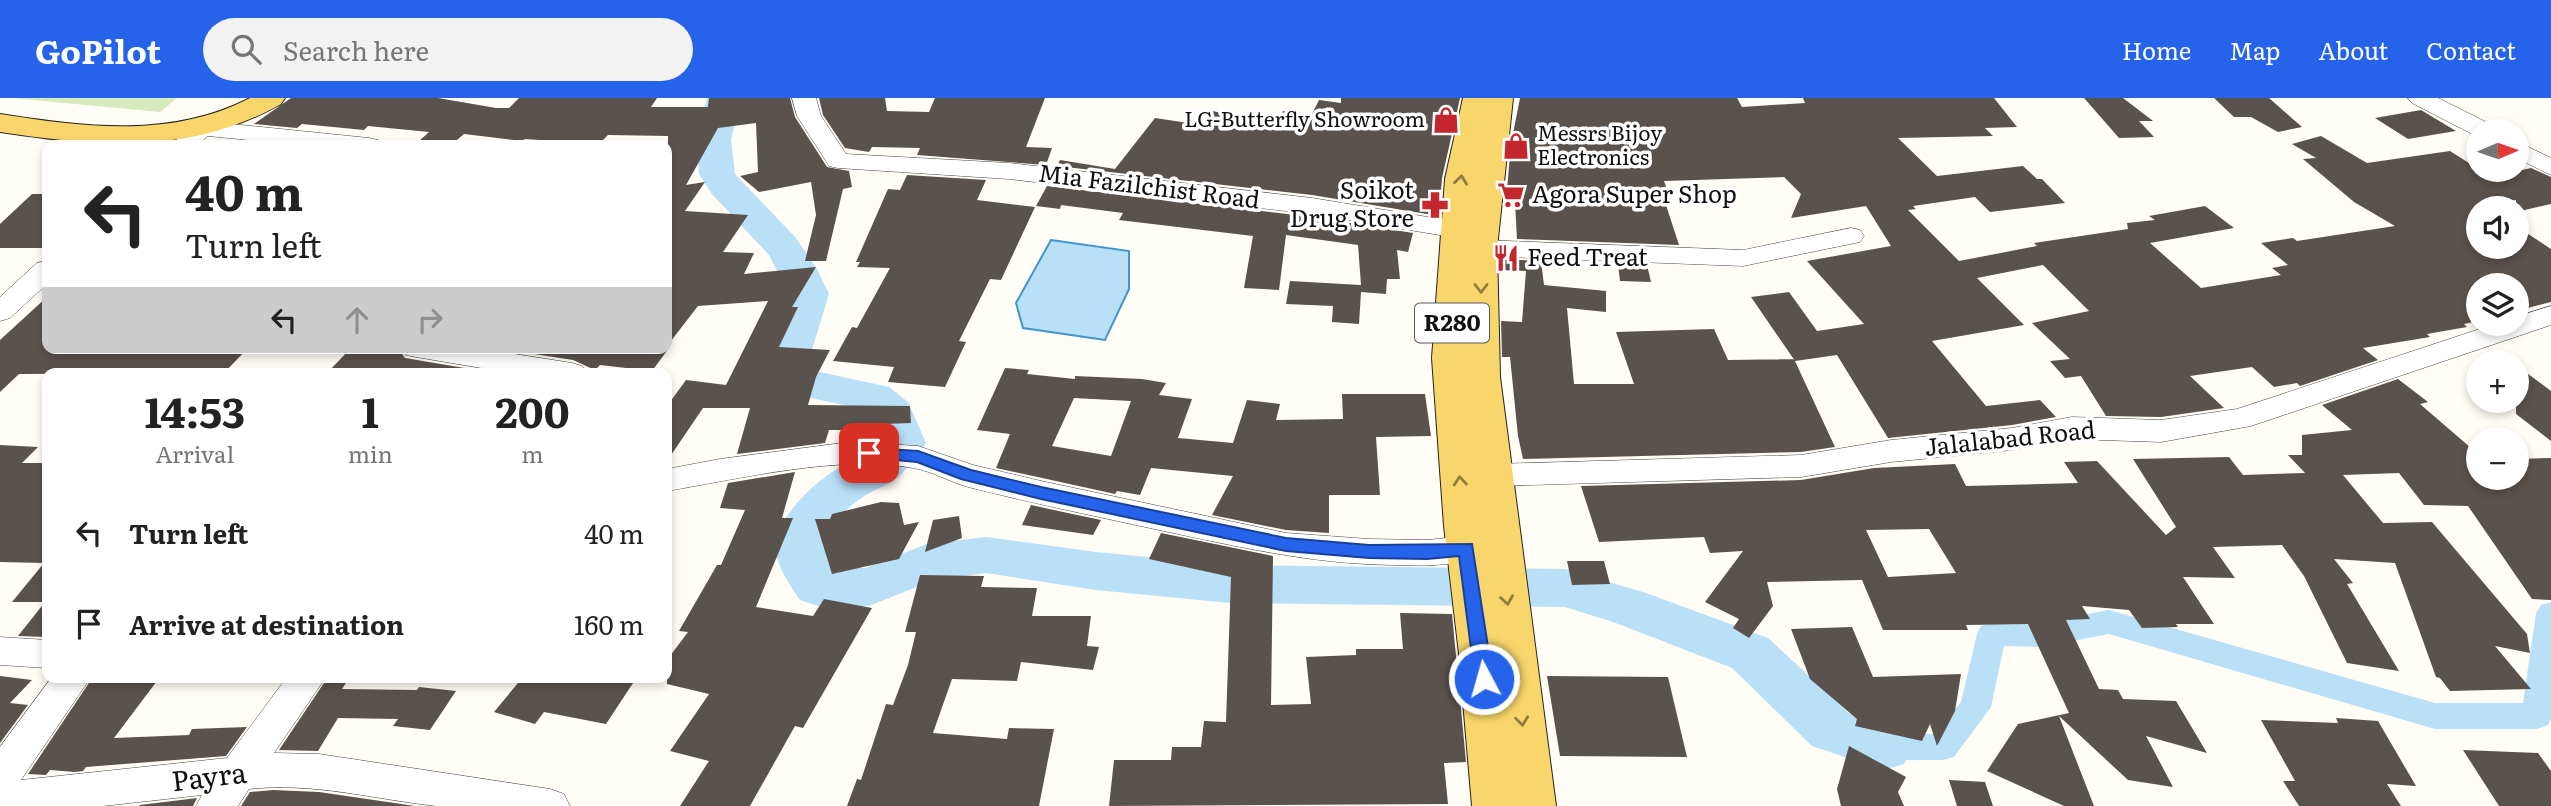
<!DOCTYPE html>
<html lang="en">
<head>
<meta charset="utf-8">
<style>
  body { margin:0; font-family:Literata,serif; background:#f2f2f2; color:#222; height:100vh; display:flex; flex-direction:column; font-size:26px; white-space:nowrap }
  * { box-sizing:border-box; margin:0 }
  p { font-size:23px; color:#767676 }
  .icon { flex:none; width:38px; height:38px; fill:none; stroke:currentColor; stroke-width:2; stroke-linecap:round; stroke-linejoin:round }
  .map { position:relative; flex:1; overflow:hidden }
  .sheet { position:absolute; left:42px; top:270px; width:630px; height:315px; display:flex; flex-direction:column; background:#fff; border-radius:14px; box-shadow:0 4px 10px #0003 }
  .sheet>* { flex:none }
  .top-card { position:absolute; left:42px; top:42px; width:630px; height:214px; border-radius:14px; box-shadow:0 4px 10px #0003; background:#fff; color:#222; overflow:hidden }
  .needle { width:46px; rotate:88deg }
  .controls { position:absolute; left:2466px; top:21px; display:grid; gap:14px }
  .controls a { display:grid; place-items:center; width:63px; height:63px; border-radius:50%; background:#fff; box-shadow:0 4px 10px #0003; font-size:35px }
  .pin { position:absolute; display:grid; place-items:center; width:60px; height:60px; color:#fff; margin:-30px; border-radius:14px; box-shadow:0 4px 10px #0006 }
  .me { position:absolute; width:77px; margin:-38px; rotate:354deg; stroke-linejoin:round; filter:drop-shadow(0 0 5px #0008) }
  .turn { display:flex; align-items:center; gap:24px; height:147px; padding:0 28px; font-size:32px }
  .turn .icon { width:91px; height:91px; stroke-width:2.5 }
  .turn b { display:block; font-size:49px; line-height:60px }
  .lanes { display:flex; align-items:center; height:66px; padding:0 28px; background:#0003; justify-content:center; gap:35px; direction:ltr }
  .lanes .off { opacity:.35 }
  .eta { display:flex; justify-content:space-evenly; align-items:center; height:119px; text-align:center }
  .eta b { font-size:42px; font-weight:700; line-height:49px }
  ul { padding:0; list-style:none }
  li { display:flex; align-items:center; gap:21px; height:91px; padding:0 28px }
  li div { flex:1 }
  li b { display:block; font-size:26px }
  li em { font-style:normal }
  header { display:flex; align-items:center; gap:42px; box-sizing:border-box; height:98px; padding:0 35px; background:#2563eb; color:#fff }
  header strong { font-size:33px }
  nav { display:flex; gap:38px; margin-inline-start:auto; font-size:24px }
  .search { width:490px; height:63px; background:#f2f2f2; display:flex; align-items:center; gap:18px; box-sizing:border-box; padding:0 24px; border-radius:38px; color:#767676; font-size:26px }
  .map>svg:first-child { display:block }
  .green { fill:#d5ebbd }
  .water { fill:#b9e0f7; stroke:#3f96cf; stroke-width:2 }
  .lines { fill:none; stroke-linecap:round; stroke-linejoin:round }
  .canal { fill:#b9e0f7; fill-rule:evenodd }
  .river { fill:#b9e0f7; fill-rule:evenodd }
  .building { fill:#5a524d; fill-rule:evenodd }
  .minor-casing { stroke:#444; stroke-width:1 }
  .major-casing { stroke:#222; stroke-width:2 }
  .minor { fill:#fff; fill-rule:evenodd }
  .major { fill:#f9d66b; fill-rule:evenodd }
  .oneway { stroke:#917d42 }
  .route { fill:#2563eb; stroke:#184099; stroke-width:2 }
  .labels { text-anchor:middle; stroke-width:7; stroke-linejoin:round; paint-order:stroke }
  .far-poi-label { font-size:21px; fill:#111; stroke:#fff; text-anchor:end }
  .shield { fill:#fff; stroke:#585858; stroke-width:2 }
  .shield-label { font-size:23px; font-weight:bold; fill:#111 }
  .street-label { font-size:24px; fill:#111; stroke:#fff }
  .poi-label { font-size:24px; fill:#111; stroke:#fff; text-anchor:start }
  .near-street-label { font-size:28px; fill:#111; stroke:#fff }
</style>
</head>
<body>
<header>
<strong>GoPilot</strong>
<div class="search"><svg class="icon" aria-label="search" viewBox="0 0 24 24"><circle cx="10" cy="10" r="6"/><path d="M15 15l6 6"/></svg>Search here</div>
<nav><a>Home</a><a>Map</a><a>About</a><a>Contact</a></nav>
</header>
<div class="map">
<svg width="2551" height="708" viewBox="0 0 2551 708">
  <rect width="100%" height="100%" fill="#fffdf5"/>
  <path class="green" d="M12,0H177L160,14Z"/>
  <path class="water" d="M1051,142L1129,153V191L1105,242L1023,230L1016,205Z"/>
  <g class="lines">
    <path class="canal" d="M2551,504V621L2548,627L2537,631H2435L2109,536L2040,549L2004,548L1991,609L1954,659L1943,662H1884L1873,659L1868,649L1873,639L1884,636H1935L1961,604L1977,536L1981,528L1992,524L2040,525L2109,512L2435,605H2523L2536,515L2541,507Z"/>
    <path class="river" d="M707,0H741L731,42L735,76L796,140L817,171L829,196L806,271L889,289L908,304L926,345L919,356L902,360L907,369C897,386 879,388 863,399C847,409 835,423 824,438L828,465L832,470H865L927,446L986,439L1096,454L1230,467L1565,471L1646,495L1768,540L1849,615L1904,632L1912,649L1904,666L1884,672L1812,648L1732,570L1613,524L1565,509L1230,505L1096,492L986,475L934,482L869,508H818L800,502C788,484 771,461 776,437C777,431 784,423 787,418C810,386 845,359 885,353L872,322L859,310L777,293L769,288L763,278L789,196L769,157L712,96L699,76L696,42Z"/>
  </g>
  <path class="building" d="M291,0H438L496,10H509L519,0H657L651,9H708L709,0H790L795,19L827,69L849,73L852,89L843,91L826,163H805L816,117L811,84L759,94L740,78L758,74L756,25L718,30L686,87L705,84L685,113L748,117L723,154L754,155L744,176L816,169L792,209H798L779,249L830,252L816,279L808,307L910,308L911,325L856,327L855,332H829L825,345L737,356L750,310H703L667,363V308L686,282L726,287L768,203L698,208L667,248L668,38L608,37L599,46L525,41L522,43L464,36L451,47H440L417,45L429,34L368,28L364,32L302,26L297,30L254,26Z
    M819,0H885L887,13L929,14L935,0H1045L1026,49L1052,50L1046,67L917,57L920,50L872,49L869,54L845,50L823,17Z
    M1341,0H1460L1442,80L1439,118L1312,97L1057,68L1060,62L1115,71L1155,20L1195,26L1209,12L1277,29L1283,13L1312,16L1319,2L1341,5Z
    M1520,0H1737L1742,9L1805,5L1803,0H1994L2017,29L1985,30L1993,38L1898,40L1937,78L2023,68L2037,81H2042L2065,105L1990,114L1975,99L1913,108L1916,111L1908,112L1959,163L2037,148L2034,145L2128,131L2127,125L2155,122L2149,118L2205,108L2234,130L2150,145L2201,190L2281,177L2272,170L2288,167L2261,145L2293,140L2297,143L2395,128L2354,104L2303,61L2316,60L2292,46L2321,38L2367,65L2450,53L2491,79L2531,70L2551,79V106L2516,114V102L2478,107V149H2516V128L2551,151V204L2516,213V187H2478V223L2464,226L2467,229L2427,236L2430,239L2363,250L2378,262L2300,288L2297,285L2274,289L2252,269L2190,278L2224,310L2161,319L2106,318L2081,278L2065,280L2050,263L2070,261L2032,225L2089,213L2043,167L1977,180L2024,227L1932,243L1986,308L2040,302L2056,319L2012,327L1888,340L1837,257L1795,263L1751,199L1789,194L1817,233L1864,226L1807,163L1891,148L1866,108L1791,120L1801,96L1784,79L1664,83L1673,107H1666L1679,147L1517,141L1515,104L1506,103L1511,46Z
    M2084,0H2123L2153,23H2139L2154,39L2119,40Z
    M2214,0H2269L2302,29L2278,34L2251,19H2234Z
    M2421,12L2456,33L2408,41L2375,20Z
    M907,77L986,82L977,102L1035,109L1001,182L990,181L959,243L966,244L945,289L888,284L894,269L833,263L852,229L857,230L890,170L857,169L860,164H856L888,91L900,92Z
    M1047,88L1312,119L1413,135L1408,154L1397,152L1400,181H1387L1386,196L1361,194L1359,226L1332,224L1333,208L1286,206L1290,183L1361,187L1358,147L1286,137L1279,192L1244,190L1253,138L1119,122L1123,115L1061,107L1060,111L1036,108Z
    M32,96H47V150H0V126Z
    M1500,161L1541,163L1544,187L1606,193V214L1567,210L1574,286H1634L1616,234L1714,231L1728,262L1794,261L1835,349L1801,354L1523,361L1518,338L1510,259H1502L1501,223L1522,224L1526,173L1500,172Z
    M1618,166L1647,167L1651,184L1620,183Z
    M47,199V250H248L224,275L19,276L0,294V242Z
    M398,250L405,260L494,275H327L350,251L398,256Z
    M495,250H669L652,273L600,267L595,272L573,262Z
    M2516,267L2551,293V343L2516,316Z
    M1005,270L1029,272L1027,276L1075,281V278L1142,281L1166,285L1159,297L1192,301L1178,340L1233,345L1247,302L1280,306L1276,322L1343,321L1342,296H1425L1431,338L1376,339L1380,397H1329V435L1286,432L1212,417L1233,378L1151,370L1140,397L1117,393L1115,396L996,370L1010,336L977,332ZM1074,300L1131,303L1111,358L1052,348Z
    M2398,281L2428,304L2420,306L2478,356V381L2516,380V361L2551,360V502L2532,501L2468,408L2424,407L2399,375L2343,377L2383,425L2432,424L2527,536L2530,555L2495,548L2531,591L2450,593L2440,580L2436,579L2395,465L2334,461L2353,485L2347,486L2399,573L2347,565L2304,478L2282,447L2213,449L2235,480L2183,479L2214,526H2176L2178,529L2142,530L2129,512L2082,508L2090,521L2066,522L2099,591L2118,592L2123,601L2176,603L2207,655L2146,638L2173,689L2128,682L2059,618L2094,708H2064L1987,673L2018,626L2069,615L2028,526L1966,527L1968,532H1883L1862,482L1767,484L1773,508L1749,540L1733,530L1739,521L1705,504L1743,453L1710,455L1704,439L1599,444L1581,388L1801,382L1874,370L1955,366L1966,388L2078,385L2064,364L2097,363L2166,437L2176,429L2133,361L2229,359L2243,377L2305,375L2288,357H2302V337L2352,332L2322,307ZM1929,431L1956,475L1888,479L1866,432Z
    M0,347L38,349L22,365H47V539L18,538L45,504H12L44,465L0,464Z
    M795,374L782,420H793L756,509L813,518L824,501L872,510L803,630L795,628L750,708H680L709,663L670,653L709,596L667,586V562L688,534L679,533L717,467H721L745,412L720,410L728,385Z
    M881,404L899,405L904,427L919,424L899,461L832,476L815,421H830L832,416Z
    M1031,407L1063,414L1101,422L1093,437L1022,427Z
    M959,418L962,440L925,454L933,422Z
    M1161,435L1273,458L1271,607L1311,606L1306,559L1356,557V551H1403L1400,515L1452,516L1466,664L1444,665L1448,706L1109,708L1114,662H1171L1172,649H1201L1204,623L1226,624L1231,479L1149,461Z
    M1567,463H1604L1610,486L1572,487Z
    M920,477L984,478L981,489L1037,490L1032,518H1091L1087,548L1099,549L1093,572L1021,564L1017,583L952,581L933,635L1007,641L1009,630L1054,631L1039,708H847L857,681L861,682L886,606L893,607L908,567L916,534H905Z
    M1852,529L1873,579L1961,576L1955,613L1937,648L1930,626L1922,643L1855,628L1857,621L1810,581L1791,531Z
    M0,578L32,582L10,605L28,607L0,645Z
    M1547,578L1668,579L1687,659L1560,658Z
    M93,579H160L114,640L189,637L192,631L247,629L226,658L86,669L83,673L75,674L50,672L46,677L28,676Z
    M328,579H350L342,591L417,592L419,589L456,593L430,632L393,628L398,621L338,620L318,653L279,652Z
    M523,579H637L606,626L544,614L535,626L494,614Z
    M2336,620L2378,623L2416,688L2387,686L2401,708H2299L2283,683H2295L2261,622L2338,625Z
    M1849,648L1906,679L1898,694L1904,708H1841L1837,691Z
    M2463,652L2538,655L2551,673V708H2499Z
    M1949,682L1985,684L1993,708H1957Z
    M273,692L319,694L415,708H241L250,694Z
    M197,700L193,708H139L140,707Z"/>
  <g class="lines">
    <defs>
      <path id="minor" d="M792,0H816L821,18L846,56L1009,65L1312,100L1458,124L1467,126L1471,132L1467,138L1458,140L1312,116L1009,81L838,70L829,68L826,63L797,18Z
        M2408,0H2438L2494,28L2497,33H2478L2476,38L2412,5Z
        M202,23L369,40L378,42L381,47H300L208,38L197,47H171L194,25Z
        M2516,43L2551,60V77L2516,60Z
        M1851,130L1860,132L1864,138L1860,144L1743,168L1481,158L1472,156L1468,150L1472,144L1481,142L1743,152Z
        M47,163V186L10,220L0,223V199L37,165Z
        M2551,208V227L2251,328L2161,344L2072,341L2012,352L1891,364L1801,379L1495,388L1484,385L1479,377L1484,369L1495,366L1801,357L1891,342L2012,330L2072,319L2161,322L2237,311L2495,226H2516V219Z
        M402,250H477L572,265L582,268L587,275H511L416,259L406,257Z
        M850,344L918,348L973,367L1041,383L1286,435L1369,441L1427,442L1466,438L1478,442L1483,451L1478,460C1451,468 1422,468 1394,467C1311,466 1240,449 1159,432C1095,418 1031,405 968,389C950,384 932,373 913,370C843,356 738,381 667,393V371L720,361Z
        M0,539L47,542V570L0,567Z
        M52,579H91L21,682L227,660L287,579H326L274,655L319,656L550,691L564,696L570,708C526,708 479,708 436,708C373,701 313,684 249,691L238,708H196L202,697L103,708H0V649Z"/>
      <path id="major" d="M250,0H285L281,6C190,57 100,49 0,34V16C84,29 171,41 250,0Z
        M1463,0H1513L1497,150L1500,279L1556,708H1472L1459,556L1444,428L1432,260L1445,81Z"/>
    </defs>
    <use href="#minor" class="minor-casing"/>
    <use href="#major" class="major-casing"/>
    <use href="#minor" class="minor"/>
    <use href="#major" class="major"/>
  </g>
  <defs><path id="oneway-chevron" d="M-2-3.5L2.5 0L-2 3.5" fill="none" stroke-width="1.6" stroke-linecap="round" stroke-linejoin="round" transform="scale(1.75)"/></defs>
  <g class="oneway">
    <use href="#oneway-chevron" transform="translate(1461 82) rotate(-83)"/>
    <use href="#oneway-chevron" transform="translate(1481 190) rotate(90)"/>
    <use href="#oneway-chevron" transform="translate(1460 383) rotate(-95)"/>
    <use href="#oneway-chevron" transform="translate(1507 502) rotate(82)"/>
    <use href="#oneway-chevron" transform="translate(1522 623) rotate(83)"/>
  </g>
  <path class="route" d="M869,350L918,353L971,372L1041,389L1286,440L1369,447L1472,446L1493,581L1490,586L1484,589L1477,586L1475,581L1459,458L1427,461L1369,460L1286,453L1041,401L961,381L917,364L863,359L861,355Z"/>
  <defs>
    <symbol id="shop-bare" viewBox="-9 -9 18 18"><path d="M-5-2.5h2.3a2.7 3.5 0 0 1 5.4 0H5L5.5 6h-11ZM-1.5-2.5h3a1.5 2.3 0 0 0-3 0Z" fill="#c4262e" stroke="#fff" stroke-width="2.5" paint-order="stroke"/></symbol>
    <symbol id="supermarket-bare" viewBox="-9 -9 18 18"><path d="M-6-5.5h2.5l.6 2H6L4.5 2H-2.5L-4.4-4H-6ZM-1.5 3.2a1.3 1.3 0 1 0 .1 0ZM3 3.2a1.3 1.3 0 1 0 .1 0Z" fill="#c4262e" stroke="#fff" stroke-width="2.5" paint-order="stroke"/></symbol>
    <symbol id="pharmacy-bare" viewBox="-9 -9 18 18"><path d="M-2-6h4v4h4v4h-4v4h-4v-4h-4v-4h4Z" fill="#c4262e" stroke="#fff" stroke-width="2.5" paint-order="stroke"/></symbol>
    <symbol id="restaurant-bare" viewBox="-9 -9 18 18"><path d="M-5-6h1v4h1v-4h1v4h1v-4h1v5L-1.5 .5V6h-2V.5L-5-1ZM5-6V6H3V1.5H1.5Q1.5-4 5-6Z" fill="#c4262e" stroke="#fff" stroke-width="2.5" paint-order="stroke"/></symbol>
  </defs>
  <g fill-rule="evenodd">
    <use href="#shop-bare" x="1427" y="3" width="38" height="38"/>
    <use href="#shop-bare" x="1497" y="29" width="38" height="38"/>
    <use href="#supermarket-bare" x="1492" y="78" width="38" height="38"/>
    <use href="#pharmacy-bare" x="1416" y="88" width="38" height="38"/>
    <use href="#restaurant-bare" x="1487" y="141" width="38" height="38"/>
  </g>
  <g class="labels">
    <g class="far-poi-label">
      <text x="1425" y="29">LG-Butterfly Showroom</text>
      <text x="1537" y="43" text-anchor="start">Messrs Bijoy<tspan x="1537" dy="24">Electronics</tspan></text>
    </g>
    <rect class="shield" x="1415" y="205.5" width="74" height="39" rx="5"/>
    <g class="shield-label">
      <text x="1452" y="233">R280</text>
    </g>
    <g class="street-label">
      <text transform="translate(1149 89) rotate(7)" y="8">Mia Fazilchist Road</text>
      <text transform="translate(2010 341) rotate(-6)" y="8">Jalalabad Road</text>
    </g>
    <g class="poi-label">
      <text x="1414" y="101" text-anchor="end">Soikot<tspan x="1414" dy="28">Drug Store</tspan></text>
      <text x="1532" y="105">Agora Super Shop</text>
      <text x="1527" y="168">Feed Treat</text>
    </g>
    <g class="near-street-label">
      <text transform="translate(209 679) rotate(-7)" y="10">Payra</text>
    </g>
  </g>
</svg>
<div class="controls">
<a><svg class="needle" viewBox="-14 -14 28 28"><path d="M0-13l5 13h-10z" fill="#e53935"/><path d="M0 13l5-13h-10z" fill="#767676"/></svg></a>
<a><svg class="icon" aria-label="sound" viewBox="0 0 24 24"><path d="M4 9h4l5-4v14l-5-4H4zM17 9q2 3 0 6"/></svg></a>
<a><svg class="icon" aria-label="layers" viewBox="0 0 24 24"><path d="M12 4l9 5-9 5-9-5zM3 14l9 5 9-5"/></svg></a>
<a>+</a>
<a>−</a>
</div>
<div class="pin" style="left:869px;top:355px;background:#d93025"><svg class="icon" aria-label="arrive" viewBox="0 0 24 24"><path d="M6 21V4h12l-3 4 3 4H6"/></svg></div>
<svg class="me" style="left:1484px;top:581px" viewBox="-20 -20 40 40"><circle r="17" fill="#2563eb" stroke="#fff" stroke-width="3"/><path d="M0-11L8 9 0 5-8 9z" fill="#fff"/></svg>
<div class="top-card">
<div class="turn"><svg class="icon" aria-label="left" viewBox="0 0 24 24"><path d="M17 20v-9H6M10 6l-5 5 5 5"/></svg><div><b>40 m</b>Turn left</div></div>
<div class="lanes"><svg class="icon" aria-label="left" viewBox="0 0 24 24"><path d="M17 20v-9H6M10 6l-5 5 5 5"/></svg><svg class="icon off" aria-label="ahead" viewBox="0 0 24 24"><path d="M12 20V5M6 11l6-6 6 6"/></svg><svg class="icon off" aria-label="right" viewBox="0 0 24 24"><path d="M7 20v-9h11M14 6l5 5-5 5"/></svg></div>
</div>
<section class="sheet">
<div class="eta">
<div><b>14:53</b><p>Arrival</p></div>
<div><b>1</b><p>min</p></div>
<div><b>200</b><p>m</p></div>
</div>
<ul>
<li><svg class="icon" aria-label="left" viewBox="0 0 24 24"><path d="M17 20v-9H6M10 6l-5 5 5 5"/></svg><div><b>Turn left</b></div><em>40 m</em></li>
<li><svg class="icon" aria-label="arrive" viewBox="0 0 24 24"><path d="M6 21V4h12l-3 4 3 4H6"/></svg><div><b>Arrive at destination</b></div><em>160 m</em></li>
</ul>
</section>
</div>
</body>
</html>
